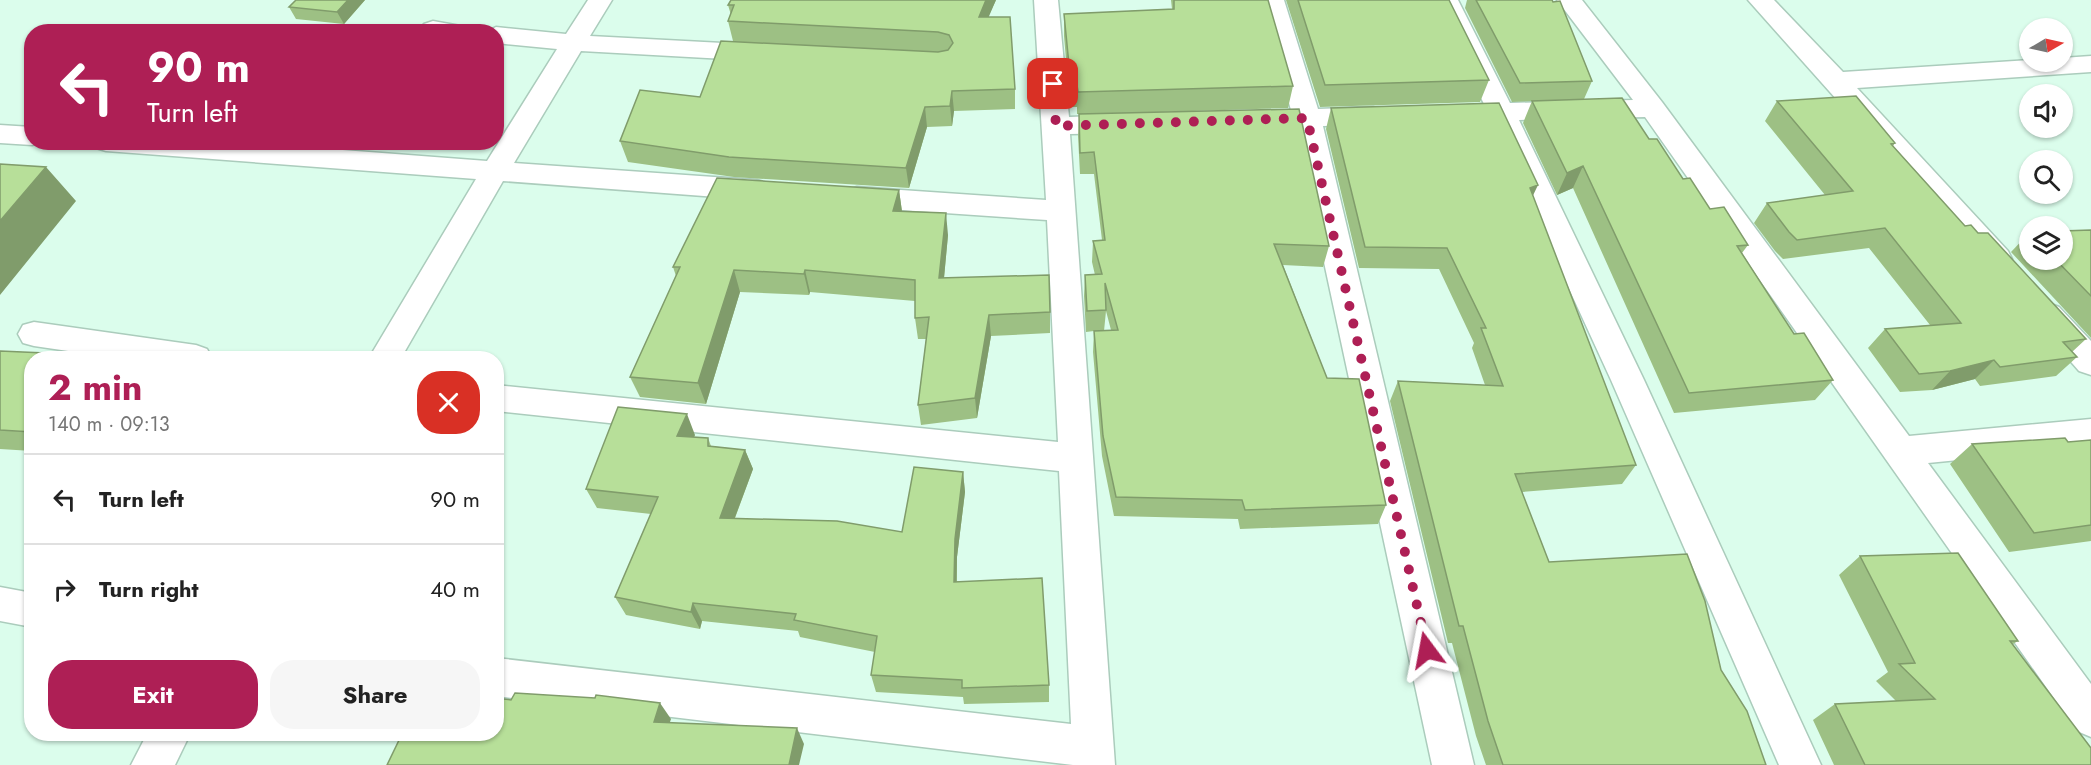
<!DOCTYPE html>
<html lang="en">
<head>
<meta charset="utf-8">
<style>
  body { margin:0; font-family:Jost,sans-serif; background:#f6f6f6; color:#222; height:100vh; display:flex; flex-direction:column; font-size:22px; white-space:nowrap }
  * { box-sizing:border-box; margin:0 }
  p { font-size:20px; color:#767676 }
  .icon { flex:none; width:33px; height:33px; fill:none; stroke:currentColor; stroke-width:2; stroke-linecap:round; stroke-linejoin:round }
  .map { position:relative; flex:1; overflow:hidden }
  .side { position:absolute; left:24px; top:351px; width:480px; height:390px; display:flex; flex-direction:column; background:#fff; border-radius:24px; box-shadow:0 2px 4px #0004 }
  .side>* { flex:none }
  .top-card { position:absolute; left:24px; top:24px; width:480px; height:126px; border-radius:24px; box-shadow:0 2px 4px #0004; background:#ae1f55; color:#fff; overflow:hidden }
  .needle { width:39px; rotate:81deg }
  .buttons { position:absolute; left:2019px; top:18px; display:grid; gap:12px }
  .buttons a { display:grid; place-items:center; width:54px; height:54px; border-radius:50%; background:#fff; box-shadow:0 2px 4px #0004; font-size:30px }
  .pin { position:absolute; display:grid; place-items:center; width:51px; height:51px; color:#fff; margin:-26px; border-radius:12px; box-shadow:0 3px 9px #0006 }
  .me { position:absolute; width:66px; margin:-33px; rotate:347deg; stroke-linejoin:round; filter:drop-shadow(0 0 4px #0008) }
  .turn { display:flex; align-items:center; gap:21px; height:126px; padding:0 24px; font-size:27px }
  .turn .icon { width:78px; height:78px; stroke-width:2.5 }
  .turn b { display:block; font-size:42px; line-height:51px }
  .round { display:grid; place-items:center; flex:none; width:63px; height:63px; border-radius:24px; background:#f6f6f6 }
  .headline { display:flex; align-items:center; justify-content:space-between; height:102px; padding:0 24px }
  h1 { font-size:36px; font-weight:700; line-height:45px; color:#ae1f55 }
  .primary-button { display:flex; gap:12px; margin-top:auto; padding:12px 24px }
  .primary-button a { flex:1; height:69px; border-radius:24px; background:#ae1f55; color:#fff; font-size:24px; font-weight:700; line-height:69px; text-align:center }
  .primary-button a+a { background:#f6f6f6; color:#222 }
  ul { padding:0; list-style:none }
  li { display:flex; align-items:center; gap:18px; height:90px; padding:0 24px; border-top:2px solid #e0e0e0 }
  li div { flex:1 }
  li b { display:block; font-size:22px }
  li em { font-style:normal }
  .map>svg:first-child { display:block }
  .lines { fill:none; stroke-linecap:round; stroke-linejoin:round }
  .minor-casing { stroke:#abccbc; stroke-width:3 }
  .minor { fill:#fff; fill-rule:evenodd }
  .wall { fill:#9dc084; fill-rule:evenodd }
  .shaded-wall { fill:#809c6b }
  .building { fill:#b7df99; stroke:#809c6b; stroke-width:1.5 }
  .route { stroke:#ae1f55; stroke-width:10; stroke-dasharray:0 18 }
</style>
</head>
<body>
<div class="map">
<svg width="2091" height="765" viewBox="0 0 2091 765">
  <rect width="100%" height="100%" fill="#dbfdec"/>
  <g class="lines">
    <defs>
      <path id="minor" d="M588,0H612L590,36L761,45L770,47L774,53L770,59L761,61L581,51L514,163L757,180L767,183L771,190L767,197L757,200L503,181L401,358H369L476,179L106,151L96,148L93,142H238L487,161L557,49L496,43V32H486L496,27L566,34Z
        M1034,0H1058L1069,117L1124,115L1134,118L1138,124L1134,130L1124,133L1070,134L1115,765H1073L496,696V658L1071,724L1059,471L496,411V385L1058,442L1047,220L857,207L847,204L843,197L847,190L857,187L1046,200Z
        M1260,0H1284L1318,109L1373,107L1383,110L1387,116L1383,122L1373,125L1323,126L1474,765H1432L1295,127L1256,129L1246,126L1242,120L1246,114L1291,110Z
        M1434,0H1458L1510,103L1633,100L1557,0H1582L1662,102L1909,436L2091,419V447L1928,463L2091,684V737L2077,731L1645,117L1519,120L1644,380L1821,765H1779L1611,380L1492,121L1457,122L1447,119L1444,113L1447,107L1484,104Z
        M1748,0H1774L1843,72L2030,60L2062,62V58L2091,56V72L1857,88L2008,251L2012,259L2008,267L1997,270L1986,267Z
        M433,21L466,27L469,32H422L420,29L424,24Z
        M0,125L32,127V142H41L32,145L0,143Z
        M2048,303L2059,307L2091,341V375L2079,371L2037,323L2032,315L2037,307Z
        M34,322L196,345L207,349L212,358H116L34,346L23,343L18,334L23,325Z
        M0,587L32,593V627L0,621Z
        M147,734H190L175,765H131Z"/>
    </defs>
    <use href="#minor" class="minor-casing"/>
    <use href="#minor" class="minor"/>
  </g>
  <path class="wall" d="M296,0H365L344,24L296,19L289,7Z
    M731,0H996L988,17L1015,89V109L954,111L952,126L927,127L909,188L734,177L628,162L620,141L700,97L733,41L728,21L731,15L728,5Z
    M1171,0H1268L1293,86L1288,108L1097,114L1329,246L1323,267L1283,265L1327,378L1386,505L1378,524L1240,529L1238,519L1114,516L1102,456L1093,352L1094,331L1086,332L1084,296L1085,275H1095L1092,262L1093,241L1102,240L1094,174H1080L1078,136L1079,114H1077V107H1070L1064,36V14L1172,9ZM1106,311L1111,330L1104,331Z
    M1286,0H1449L1489,80L1480,102L1320,107Z
    M1467,0H1552L1592,81L1584,99L1649,139L1710,209L1748,245L1742,253L1794,334L1833,380L1815,400L1674,413L1573,188L1557,195L1523,123L1532,101L1512,102L1465,8Z
    M1777,101L1895,143L1893,146L1965,226L1978,233L2086,339L2072,352L2077,357L2056,376L1980,386L1975,379L1932,390L1900,392L1868,348L1885,329L1930,325L1869,248L1783,259L1775,251L1754,223L1767,203L1825,195L1765,121Z
    M1331,108L1533,196L1636,465L1622,484L1522,492L1549,562L1721,670L1766,765H1486L1476,736L1452,643H1448L1390,401L1398,381L1485,385L1472,348L1474,343L1439,269L1359,268L1326,129Z
    M899,190L902,211L948,235L944,278L1050,312V333L991,336L977,418L921,425L918,405L926,339H918L915,318V301L810,292L809,295L740,292L706,404L640,397L630,377L676,276L673,267Z
    M2091,230V338L2011,252L2030,232V260H2062Z
    M0,351L112,356L115,358H32V451L0,449Z
    M695,435L694,437L708,438L711,446L745,450L753,469L735,518L902,532L963,472L965,492L957,557V581L1049,685V702L964,704L963,697L876,692L871,675L875,652L800,637L798,631L702,621L700,629L626,615L615,597L651,514L597,508L586,489Z
    M2091,440V541L2009,552L1950,464L1972,444L2068,442Z
    M1860,556L2018,641L2013,644L2091,765H1834L1813,720L1835,704L1896,701L1876,681L1888,672L1839,575Z"/>
  <path class="shaded-wall" d="M348,0H365L344,24L337,12Z
    M986,0H996L980,37L979,17Z
    M952,91L954,111L952,126L950,106Z
    M925,107L927,127L909,188L906,168Z
    M1583,166L1573,188L1557,195L1567,173Z
    M46,167L76,201L0,295V221Z
    M1538,185L1528,206L1530,188Z
    M899,190L902,212L893,211Z
    M946,213L948,235L942,299L939,278Z
    M734,270L740,292L706,404L698,383Z
    M805,270L810,292L809,295L804,274Z
    M989,315L991,336L977,418L975,398Z
    M1994,360L1975,379L1932,390L1950,371Z
    M687,414L695,435L685,456L677,436Z
    M745,450L753,469L728,536L720,518Z
    M963,472L965,492L957,557L956,599L954,582L955,539Z
    M693,603L702,621L700,629L691,612Z
    M660,703L671,719L665,737L654,722Z
    M797,728L804,744L799,765H789Z"/>
  <path class="building" d="M296,0H348L337,12L289,7Z
    M731,0H986L979,17H1010L1015,89L952,91L950,106L925,107L906,168L729,157L620,141L640,90L700,97L721,41L938,52L948,50L953,43L949,35L938,32L728,21L734,5H728Z
    M1174,0H1268L1293,86L1078,92L1077,85H1071L1064,14L1174,9Z
    M1298,0H1449L1489,80L1325,85Z
    M1476,0H1552L1553,2L1560,1L1592,81L1520,83Z
    M1856,96L1895,143L1891,144L1965,226L1971,225L1978,233H1988L2086,339L2063,342L2077,357L2000,367L1994,360L1950,371L1919,374L1885,329L1961,323L1885,228L1797,240L1789,232L1767,203L1853,191L1777,101Z
    M1622,98L1649,139H1657L1683,179L1690,178L1710,209L1724,207L1748,245L1737,246L1794,334L1804,333L1833,380L1689,393L1583,166L1567,173L1532,101Z
    M1499,103L1538,185L1530,188L1636,465L1515,474L1549,562L1687,554L1705,601L1721,670L1747,711L1766,765H1503L1488,721L1463,626H1459L1398,381L1503,386L1481,328H1486L1447,248L1365,247L1331,108Z
    M1299,109L1329,246L1274,244L1327,378L1359,379L1386,505L1245,510L1242,500L1116,497L1103,436L1094,331L1118,330L1105,283L1106,310L1087,311L1085,275L1102,274L1093,241L1105,240L1094,152L1080,153L1079,114Z
    M0,164L46,167L0,221Z
    M717,178L899,190L893,211L946,213L939,278L1049,275L1050,312L989,315L975,398L918,405L929,317L915,318V280L805,270L804,274L734,270L698,383L630,377L680,267H673Z
    M2091,230V296L2056,260H2062V231Z
    M0,351L112,356L110,358H32V432L0,430Z
    M618,407L687,414L677,436L708,438V446L745,450L720,518L837,521L902,532L914,467L963,472L955,539L954,582L1042,578L1049,685L962,688V680L871,675L877,636L794,620L796,614L693,603L691,612L615,597L658,497L586,489Z
    M2065,438L2068,442L2091,440V525L2034,533L1972,444Z
    M1958,553L2018,641H2010L2091,748V765H1865L1835,704L1935,699L1899,664L1915,663L1860,556Z
    M515,693L595,698L596,695L660,703L654,722L797,728L789,765H387L402,734H496V698L511,700Z"/>
  <g class="lines">
    <path class="route" d="M1053,84L1056,126L1307,118L1427,650"/>
  </g>
</svg>
<div class="buttons">
<a><svg class="needle" viewBox="-14 -14 28 28"><path d="M0-13l5 13h-10z" fill="#e53935"/><path d="M0 13l5-13h-10z" fill="#767676"/></svg></a>
<a><svg class="icon" aria-label="sound" viewBox="0 0 24 24"><path d="M4 9h4l5-4v14l-5-4H4zM17 9q2 3 0 6"/></svg></a>
<a><svg class="icon" aria-label="search" viewBox="0 0 24 24"><circle cx="10" cy="10" r="6"/><path d="M15 15l6 6"/></svg></a>
<a><svg class="icon" aria-label="layers" viewBox="0 0 24 24"><path d="M12 4l9 5-9 5-9-5zM3 14l9 5 9-5"/></svg></a>
</div>
<div class="pin" style="left:1053px;top:84px;background:#d93025"><svg class="icon" aria-label="arrive" viewBox="0 0 24 24"><path d="M6 21V4h12l-3 4 3 4H6"/></svg></div>
<svg class="me" style="left:1427px;top:650px" viewBox="-20 -20 40 40"><path d="M0-17L14 15 0 8-14 15z" fill="#ae1f55" stroke="#fff" stroke-width="4"/></svg>
<div class="top-card">
<div class="turn"><svg class="icon" aria-label="left" viewBox="0 0 24 24"><path d="M17 20v-9H6M10 6l-5 5 5 5"/></svg><div><b>90 m</b>Turn left</div></div>
</div>
<section class="side">
<div class="headline"><div><h1>2 min</h1><p>140 m · 09:13</p></div><a class="round" style="background:#d93025;color:#fff"><svg class="icon" aria-label="close" viewBox="0 0 24 24"><path d="M6 6l12 12M18 6L6 18"/></svg></a></div>
<ul>
<li><svg class="icon" aria-label="left" viewBox="0 0 24 24"><path d="M17 20v-9H6M10 6l-5 5 5 5"/></svg><div><b>Turn left</b></div><em>90 m</em></li>
<li><svg class="icon" aria-label="right" viewBox="0 0 24 24"><path d="M7 20v-9h11M14 6l5 5-5 5"/></svg><div><b>Turn right</b></div><em>40 m</em></li>
</ul>
<div class="primary-button"><a>Exit</a><a>Share</a></div>
</section>
</div>
</body>
</html>
